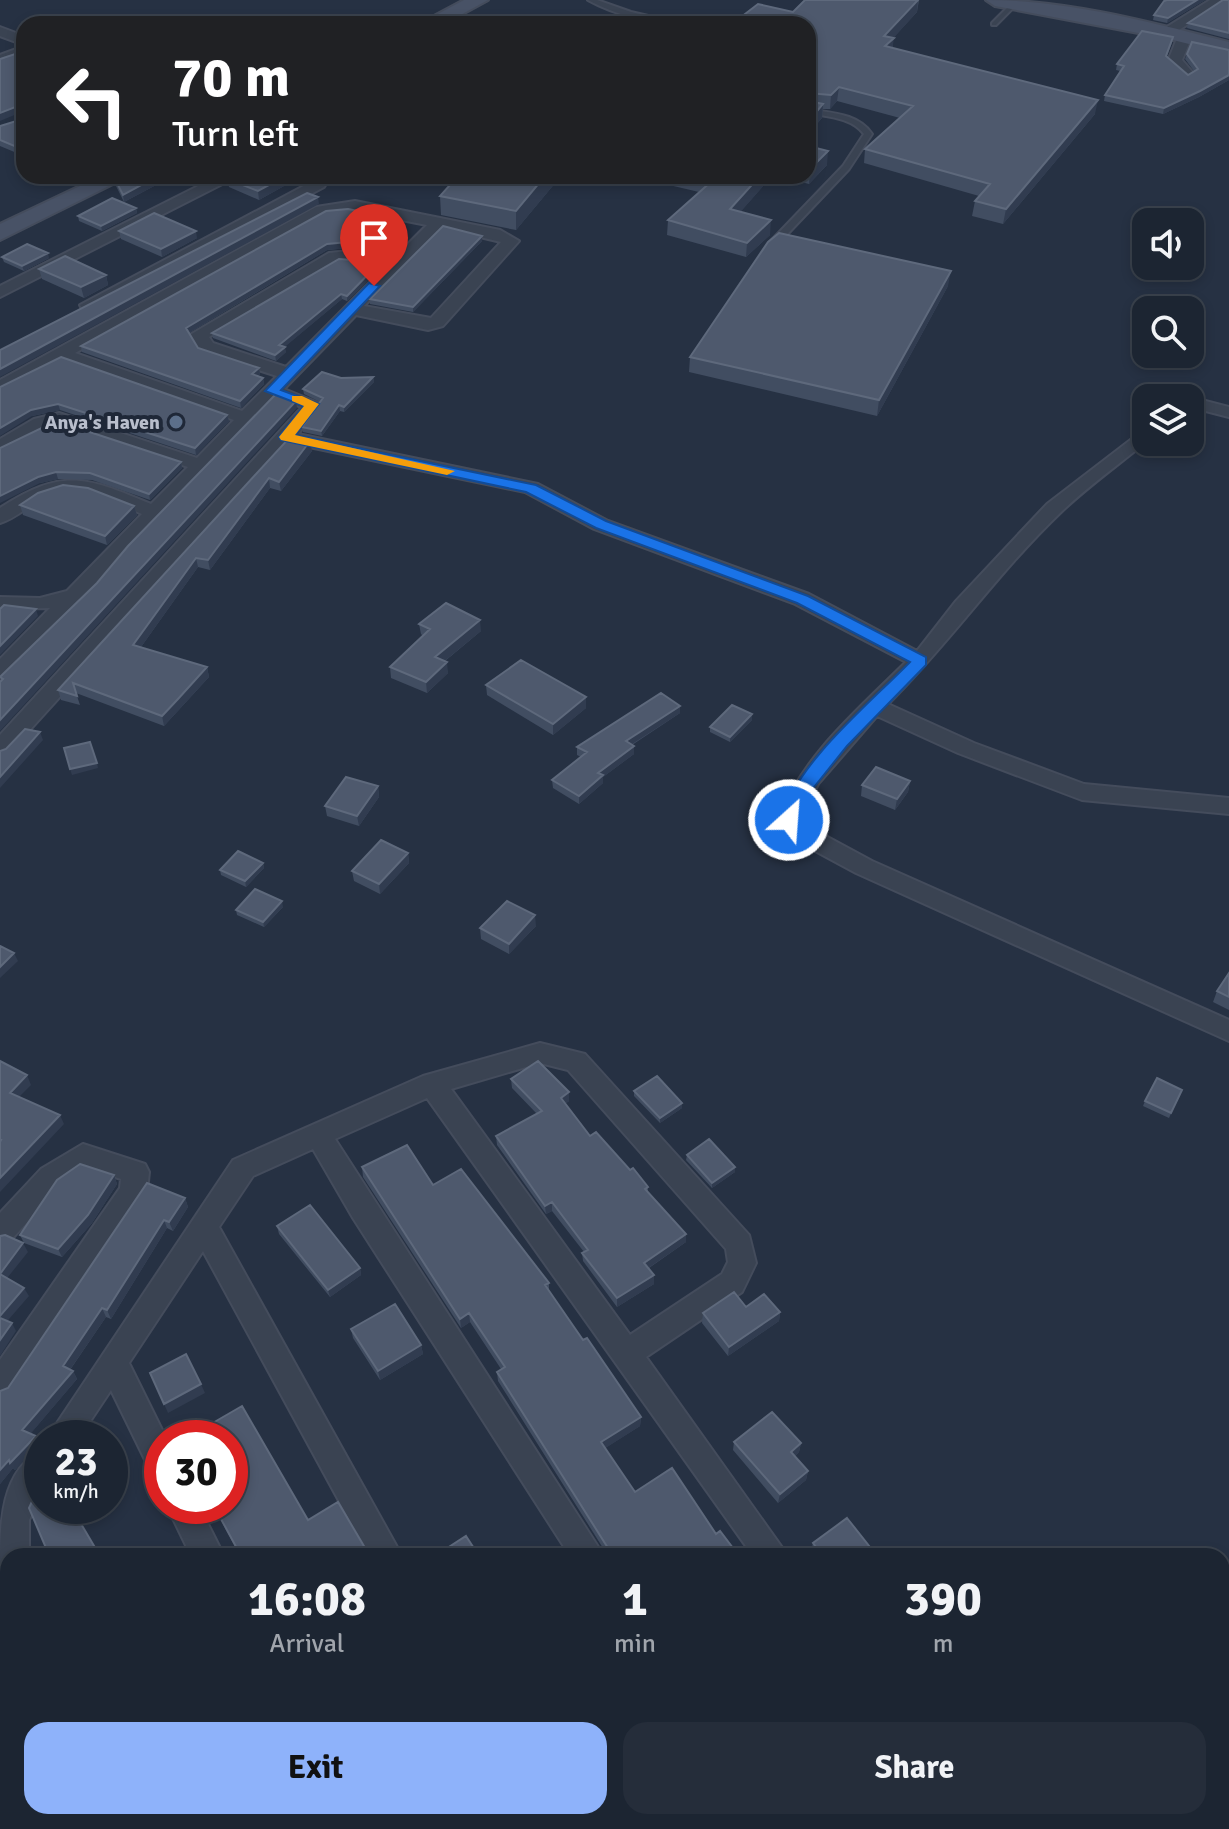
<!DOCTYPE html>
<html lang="en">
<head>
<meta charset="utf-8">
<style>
  body { margin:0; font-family:Signika,sans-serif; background:#252d3a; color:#f1f3f6; height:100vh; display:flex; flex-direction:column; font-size:30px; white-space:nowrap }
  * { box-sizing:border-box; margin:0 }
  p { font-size:26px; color:#a0a5ac }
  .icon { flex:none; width:44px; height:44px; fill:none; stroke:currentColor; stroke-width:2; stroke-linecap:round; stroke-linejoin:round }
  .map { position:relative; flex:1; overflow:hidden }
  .sheet { position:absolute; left:0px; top:1548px; width:1230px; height:282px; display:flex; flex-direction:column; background:#1c2532; border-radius:24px 24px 0 0; box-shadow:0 4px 12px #0003,0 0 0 2px #3a424d }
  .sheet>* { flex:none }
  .top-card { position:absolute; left:16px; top:16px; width:800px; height:168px; border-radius:24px; box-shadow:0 4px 12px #0003,0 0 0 2px #3a424d; background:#202124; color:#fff; overflow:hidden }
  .fabs { position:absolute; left:1132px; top:208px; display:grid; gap:16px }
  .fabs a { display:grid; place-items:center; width:72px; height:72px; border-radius:16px; background:#1c2532; box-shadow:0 4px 12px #0003,0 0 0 2px #3a424d; font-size:40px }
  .speed { position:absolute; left:24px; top:1420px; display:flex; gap:16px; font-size:40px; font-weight:700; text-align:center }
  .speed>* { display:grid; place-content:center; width:104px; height:104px; border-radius:50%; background:#1c2532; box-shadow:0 4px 12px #0003,0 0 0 2px #3a424d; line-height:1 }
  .speed small { font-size:20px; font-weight:400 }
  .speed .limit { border:12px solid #d22; background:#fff; color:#111 }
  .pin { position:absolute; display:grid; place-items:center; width:68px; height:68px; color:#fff; margin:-82px -34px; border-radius:50% 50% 50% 0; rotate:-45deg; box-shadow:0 0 8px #0007 }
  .pin .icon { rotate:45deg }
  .me { position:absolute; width:88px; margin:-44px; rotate:26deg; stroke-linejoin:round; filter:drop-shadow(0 0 6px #0008) }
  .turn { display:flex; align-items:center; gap:28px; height:168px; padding:0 24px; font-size:36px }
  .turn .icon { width:104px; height:104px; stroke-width:2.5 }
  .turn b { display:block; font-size:56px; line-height:68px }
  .eta { display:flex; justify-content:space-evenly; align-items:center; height:136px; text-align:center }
  .eta b { font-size:48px; font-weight:700; line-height:56px }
  .cta { display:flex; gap:16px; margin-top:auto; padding:16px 24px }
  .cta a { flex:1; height:92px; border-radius:24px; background:#8eb2fa; color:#111; font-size:32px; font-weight:700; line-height:92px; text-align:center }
  .cta a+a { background:#252d3a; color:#f1f3f6 }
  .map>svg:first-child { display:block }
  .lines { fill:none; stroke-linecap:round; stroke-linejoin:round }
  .lane-casing { stroke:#444c5c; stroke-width:4 }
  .street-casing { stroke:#444c5c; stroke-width:4 }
  .secondary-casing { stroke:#444c5c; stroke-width:4 }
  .lane { fill:#3a4352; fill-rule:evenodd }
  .street { fill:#3a4352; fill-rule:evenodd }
  .secondary { fill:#485266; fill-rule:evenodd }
  .wall { fill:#414d61 }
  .shaded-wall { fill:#313c50 }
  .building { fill:#4e596d; stroke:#5e697c; stroke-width:2 }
  .route { fill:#1a73e8; stroke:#114b97; stroke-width:2 }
  .slow { fill:#f59e0b }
  .service-dot { fill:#5c6f8a; stroke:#1f2838; stroke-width:3 }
  .labels { text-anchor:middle; stroke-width:8; stroke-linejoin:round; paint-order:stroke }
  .far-poi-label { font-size:20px; font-weight:bold; fill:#b8becc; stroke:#1f2838; text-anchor:end }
</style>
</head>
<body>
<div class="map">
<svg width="1229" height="1829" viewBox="0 0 1229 1829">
  <rect width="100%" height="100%" fill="#263143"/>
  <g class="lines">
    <defs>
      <path id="lane" d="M588,0H597L631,12L683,24C652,24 615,15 588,0Z
        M1012,3L1017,4L996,25H992V23Z
        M808,109C830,113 858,113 872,134L849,169L776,246H770V242L843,166L864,134C851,117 828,117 808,113Z"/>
      <path id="street" d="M1210,0H1226L1171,35L1159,32Z
        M0,27L24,36V45L0,36Z
        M1185,32L1192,36L1182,60L1194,74L1187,78L1168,61L1178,36Z
        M24,46V55L0,64V55Z
        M218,176H238L0,297V286Z
        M315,176H331L324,187L94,309H82L80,305L313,181Z
        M355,201L500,230L519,241L443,326L428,330L356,315L284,389L321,404L298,434L538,484L608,521L809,594L917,651L956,601L1047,504L1146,428V442C1118,465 1087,487 1061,512C998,572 949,644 888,704L974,743L1084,784L1229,798V814L1082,800L958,753L877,716L818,784L801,818L809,827L872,861L1229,1020V1041L856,873L793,839L778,820C803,755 858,710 906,662L795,604L594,529L525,492L290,443L8,754L0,757V735L302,407L276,398L7,677L0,679V659L50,608L0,609V597L40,598L67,591L142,514C108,500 74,480 39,500C26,508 14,519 0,523V508C63,467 86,477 151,504L188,467L58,424L0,453V439L34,419L59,413L197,458L234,420L62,360L0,392V380L316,207ZM355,211L427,225L395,257L359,250L329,253L190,335L200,351L277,376L242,411L75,353L326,214ZM442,228L501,242L431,318L364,306ZM359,260L387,265L286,367L213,343L209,337L339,261Z
        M1190,397L1229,407V417L1190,407V398H1184Z
        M540,1043L585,1054L749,1235L756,1263L742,1292L646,1357L788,1556H753L427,1098L335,1139L604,1556H570L353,1218L313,1149L253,1176L219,1227L402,1556H369L203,1251L129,1363L166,1438H162V1477L151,1472L111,1390L79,1438H47L233,1160L423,1076ZM540,1063L568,1070L726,1249L728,1262L722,1274L630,1335L451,1089Z
        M83,1144L145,1164L149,1172L147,1191L10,1395L0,1399V1360L120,1188L121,1179L86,1167L61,1185L10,1241L0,1244V1213L41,1169Z
        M42,1451V1493L29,1520V1556H8V1570L0,1563C0,1526 1,1468 42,1451Z
        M167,1506H199L224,1556H191Z
        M112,1822H147L149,1829H115Z
        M320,1822H356L358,1829H323Z
        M519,1822H555L557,1829H522Z
        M744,1822H780L782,1829H747Z
        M943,1822H980L982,1829H946Z"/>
      <path id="secondary" d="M464,0H488L444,24H419Z
        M986,0C1067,0 1150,22 1229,42V54L1165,38L995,6Z
        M101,176H129L0,240V224Z"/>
    </defs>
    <use href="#lane" class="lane-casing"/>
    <use href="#street" class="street-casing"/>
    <use href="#secondary" class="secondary-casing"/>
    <use href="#lane" class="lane"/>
    <use href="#street" class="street"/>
    <use href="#secondary" class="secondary"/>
  </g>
  <path class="wall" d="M805,0H919L917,12L893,38V48L1095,114L1003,224L972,216L975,201L979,196L864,163L865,149L900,118L837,101L830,109H823L822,118L808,134V24Z
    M1164,0H1205L1167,23L1153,20L1154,15L1166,0Z
    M1229,0V39L1187,28L1188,23Z
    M1172,43L1167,56L1188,75L1194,71L1185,59L1187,54L1229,50V80L1199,97L1163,114L1104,101L1105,95L1120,71L1116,70L1117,64Z
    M24,56V156L0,146V126L23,119Z
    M808,146L827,165L809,184L778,176H808Z
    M561,176L516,230L441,215L440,196Z
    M635,176H772L740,212L770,235L746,257L667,235L668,220L699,192L635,177Z
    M156,177L158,184L124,202L116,186L115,179Z
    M282,178L284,186L259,200L229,187L227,179Z
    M136,208L137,213L102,231L79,221L78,216Z
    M379,221L369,231L403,238L404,244L394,254L360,247L327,250L189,333L198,348L259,368L260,374L258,376L263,378L264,384L241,408L82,352L81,346Z
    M119,231L197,238L162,257L121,239Z
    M482,236V241L413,312L370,304V299Z
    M2,257L49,258L24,271L4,262Z
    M381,267L347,301L342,299L284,347L286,352L276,361L213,338L212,333Z
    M39,269L106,275L108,285L84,298L42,279Z
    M948,286L877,416L689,372L690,357Z
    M373,377L374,382L344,412L340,411L322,436L303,432L302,427L320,402L304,394L303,389L341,378Z
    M0,387L227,415L229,421L196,455L60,410L32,416Z
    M290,437L310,441L312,451L281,491L270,488L210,570L198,567L141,647L207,667L209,677L164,726L76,693L80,705L61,700L58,690Z
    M0,448L181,462L182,468L150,500L92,480L58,479L40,483Z
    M20,505L134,506L137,515L107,545L23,515Z
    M419,624L481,631L445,661L448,673L427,693L391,678L390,667L423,636L421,634Z
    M486,685L586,697V708L553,735L487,695Z
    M680,706V713L632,745L634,746V754L603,777V783L579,804L553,788L552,780L581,757L577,755V747Z
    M752,720L730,742L710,732V727Z
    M910,781L908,792L895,810L861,796L862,785Z
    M378,786L379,797L359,826L327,816L325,806Z
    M408,853L409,863L380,894L354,881L352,871Z
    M263,863L264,868L246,887L221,875L220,870Z
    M283,907L264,927L237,915L236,910Z
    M536,926L509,954L481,939L480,928Z
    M1229,973V1010L1213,1002L1217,991Z
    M511,1079L569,1092V1101L565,1104L590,1136L630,1170L648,1187V1192L686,1242L649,1268L654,1284L617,1307L583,1261L582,1253L584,1252L552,1211L546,1214L497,1145L496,1136L537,1114L512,1088Z
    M1182,1090L1169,1118L1143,1106L1145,1101Z
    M634,1091L682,1103V1108L660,1123L634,1096Z
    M687,1155L735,1172L712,1188L686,1160Z
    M362,1167L433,1185L549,1283V1291L583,1340L641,1417L640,1426L605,1448L635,1492L716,1534L739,1556H608L498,1381L497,1372L501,1369L470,1322L461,1328L363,1177Z
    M114,1175L117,1184L92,1223L62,1257L24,1243L20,1235Z
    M147,1183L185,1198L188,1207L173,1231L167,1228L111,1319L106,1317L70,1370L73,1371L77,1379L30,1434L36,1436L40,1444L15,1470L13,1468L0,1484V1391L8,1388Z
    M277,1226L360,1268L361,1275L330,1297L279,1234Z
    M746,1307L780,1312L779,1321L728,1356L702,1323L703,1313Z
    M351,1329L421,1345L423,1354L380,1380L353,1338Z
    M734,1442L801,1443L799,1452L795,1456L808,1471L806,1480L778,1503L733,1450Z
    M213,1506H230L308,1520L368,1553L369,1556H240Z
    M813,1543L877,1556H815L811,1551Z
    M849,1822H923L928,1829H873L870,1824L863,1829H854Z
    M1026,1822H1144L1031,1829Z"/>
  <path class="shaded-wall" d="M918,0L917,12L889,43L894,38L892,52L884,60V36Z
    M1197,0H1205L1167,23L1168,18Z
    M1229,75V80L1199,97L1163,114L1164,108Z
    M839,87L837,101L830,109L831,95Z
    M1098,100L1095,114L1003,224L1006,209Z
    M23,104L24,111L0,121V113Z
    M823,104L822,118L808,134V122Z
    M828,151L827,165L809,184L810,169Z
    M545,176H561L516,230V211Z
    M760,176H772L730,224V209Z
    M156,177L158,184L124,202L123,195Z
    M282,178L284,186L259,200L258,191Z
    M318,197L319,204L0,377V369Z
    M136,208L137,213L102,231L101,226Z
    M378,215L379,221L365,236L364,230Z
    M771,220L770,235L746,257L747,243Z
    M196,231L197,238L162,257L161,249Z
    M482,236V241L413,312V307Z
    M403,238L404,244L394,254L393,248Z
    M359,241L360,247L327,250L187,334L186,328L327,244Z
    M48,253L49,258L24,271L22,266Z
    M380,262L381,267L347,301V296Z
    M951,271L948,286L877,416L879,400Z
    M106,275L108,285L84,298L81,287Z
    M341,294L342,299L280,351L279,345Z
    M285,347L286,352L276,361L275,355Z
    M259,368L260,374L253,380L252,374Z
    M373,377L374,382L344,412V407Z
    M263,378L264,384L241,408L240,401Z
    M296,401L297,408L0,731V720Z
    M58,404L60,410L32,416L0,436V428L31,410Z
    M339,405L340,411L322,436L321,431Z
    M227,415L229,421L196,455L195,448Z
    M310,441L312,451L281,491L279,482Z
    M181,462L182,468L150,500L149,494Z
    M56,472L58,479L40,483L0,503V496L38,477Z
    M269,478L270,488L210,570L208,560Z
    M134,506L137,515L107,545L105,536Z
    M196,558L198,567L136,654L133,645Z
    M36,609L38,616L0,655V646Z
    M480,620L481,631L436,668L435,657Z
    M447,662L448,673L427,693L426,682Z
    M207,667L209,677L164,726L162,716Z
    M586,697V708L553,735V724Z
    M680,706V713L626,748V741Z
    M752,714V720L730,742V737Z
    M40,732L43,740L0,788V777Z
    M634,746V754L603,777V783L579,804V796L598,773Z
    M97,763L98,768L72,775L70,769Z
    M910,781L908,792L895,810L897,799Z
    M378,786L379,797L359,826L357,816Z
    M408,853L409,863L380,894L379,884Z
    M263,863L264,868L246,887L245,881Z
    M282,901L283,907L264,927L263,922Z
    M535,915L536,926L509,954V944Z
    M14,953L18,961L0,978V967Z
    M27,1075L31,1085L14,1102L10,1093Z
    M569,1092V1101L561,1107V1098Z
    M682,1103V1108L660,1123V1118Z
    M60,1115L64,1124L0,1192V1178Z
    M735,1167V1172L712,1188V1183Z
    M114,1175L117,1184L92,1223L62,1257L58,1249Z
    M185,1198L188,1207L173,1231L169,1222Z
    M552,1202V1211L546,1214L545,1206Z
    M164,1220L167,1228L111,1319L107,1310Z
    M686,1234V1242L644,1271V1263Z
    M23,1243L28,1252L4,1282L0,1274Z
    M360,1268L361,1275L330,1297L328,1290Z
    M654,1275V1284L617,1307V1298Z
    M24,1288L29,1296L3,1326L0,1320V1316Z
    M102,1308L106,1317L67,1374L63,1366Z
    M780,1312L779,1321L728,1356L729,1347Z
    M469,1313L470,1322L461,1328L460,1319Z
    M12,1323L16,1331L0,1356V1340Z
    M421,1345L423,1354L380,1380L378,1371Z
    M73,1371L77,1379L27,1438L22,1430Z
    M201,1384L205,1393L168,1413L164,1404Z
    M641,1417L640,1426L601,1451V1442Z
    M36,1436L40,1444L15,1470L13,1468L0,1484V1470L9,1460Z
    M801,1443L799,1452L789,1461L791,1452Z
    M808,1471L806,1480L778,1503L780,1494Z
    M80,1506L89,1522L82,1525L77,1517Z
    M0,1647L8,1664V1669L0,1652Z
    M8,1771V1781L0,1786V1776Z
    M153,1822H167L156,1829L143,1828Z
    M867,1822H870L863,1829H860Z"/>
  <path class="building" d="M805,0H918L884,36L894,38L885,46L1098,100L1006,209L975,201L990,184L865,149L913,106L839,87L831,95L808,93V24H732L758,4L793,12Z
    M1167,0H1197L1168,18L1154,15L1164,1Z
    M1223,0H1229V33L1188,23Z
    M1142,31L1173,37L1166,56L1188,75L1198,69L1187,54L1192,42L1229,50V75L1200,91L1164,108L1105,95L1124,66L1117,64Z
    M18,53L24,56V150L0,140V126L23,119V104L0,113V59Z
    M808,101L823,104L808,122Z
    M808,146L828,151L810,169H808Z
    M120,176H154L156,177L123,195L115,179Z
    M233,176H278L282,178L258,191L227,179Z
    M458,176H545L516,211L440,196Z
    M694,176H760L730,209L771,220L747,243L668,220L713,180Z
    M307,193L318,197L0,369V350Z
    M112,198L136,208L101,226L78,216Z
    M348,209L378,215L364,230L403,238L393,248L359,241L327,244L186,328L198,348L259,368L252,374L263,378L240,401L81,346L326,211Z
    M154,213L196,231L161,249L119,231Z
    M443,226L482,236L413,307L370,299Z
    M779,233L951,271L879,400L690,357L768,242Z
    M27,244L48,253L22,266L2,257Z
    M65,256L106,275L81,287L39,269Z
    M339,259L380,262L347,296L341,294L279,345L285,347L275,355L212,333Z
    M61,357L227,415L195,448L58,404L31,410L0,428V387Z
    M322,372L341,378L373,377L344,407L339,405L321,431L302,427L323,398L303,389Z
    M276,394L296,401L0,720V682L3,679L0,677L97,583L128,546Z
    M56,421L181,462L149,494L90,473L56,472L38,477L0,496V448Z
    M290,437L310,441L279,482L269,478L208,560L196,558L133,645L207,667L178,699L162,716L73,683L77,696L58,690Z
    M63,485L88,488L134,506L105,536L20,505L38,493Z
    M446,603L480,620L435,657L447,662L426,682L390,667L430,629L419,624Z
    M4,605L36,609L0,646V609Z
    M521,660L586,697L553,724L486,685Z
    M661,693L680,706L626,741L634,746L598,773L603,775L579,796L552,780L587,752L577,747Z
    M732,705L752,714L730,737L710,727Z
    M25,729L40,732L0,777V751L6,749Z
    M90,742L97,763L70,769L64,748Z
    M876,767L910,781L897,799L862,785Z
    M346,777L378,786L357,816L325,806Z
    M381,840L408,853L379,884L352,871Z
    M238,851L263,863L245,881L220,870Z
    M255,889L282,901L263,922L236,910Z
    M507,901L535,915L509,944L480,928Z
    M0,946L14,953L0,967Z
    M1229,973V997L1217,991Z
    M0,1061L27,1075L10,1093L60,1115L0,1178V1142L1,1140H0Z
    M538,1061L569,1092L561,1098L590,1136L596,1132L630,1170L633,1168L648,1187L645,1189L686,1234L644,1263L654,1275L617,1298L582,1253L588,1250L552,1202L545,1206L496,1136L542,1111L511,1079Z
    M657,1076L682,1103L660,1118L634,1091Z
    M1157,1078L1182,1090L1171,1113L1145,1101Z
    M709,1139L735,1167L712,1183L687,1155Z
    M407,1145L433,1185L461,1169L549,1283L545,1285L583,1340L587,1338L641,1417L601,1442L635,1492L672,1468L716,1534L720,1531L739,1556H613L497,1372L505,1367L469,1313L460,1319L362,1167Z
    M80,1164L114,1175L88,1215L58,1249L20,1235L57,1180Z
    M147,1183L185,1198L169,1222L164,1220L107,1310L102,1308L63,1366L73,1371L22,1430L36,1436L10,1463L9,1460L0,1470V1391L8,1388Z
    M310,1205L360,1268L328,1290L277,1226Z
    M5,1235L23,1243L0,1274V1236Z
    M0,1274L24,1288L0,1316Z
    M734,1292L746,1307L764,1294L780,1312L729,1347L703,1313Z
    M395,1304L421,1345L378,1371L351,1329Z
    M0,1318L12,1323L0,1340Z
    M186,1354L201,1384L164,1404L150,1373Z
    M242,1406L308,1520L338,1502L368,1553L363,1556H241L214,1506H230V1438H187Z
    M772,1412L801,1443L791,1452L808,1471L780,1494L734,1442Z
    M42,1491V1506H80L84,1513L77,1517L100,1556H48L49,1555L29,1508L35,1495Z
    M847,1518L877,1556H823L813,1543Z
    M466,1536L479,1556H435Z
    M0,1652L8,1669V1771L0,1776Z
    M435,1822H496L500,1829H430L437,1824Z
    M856,1822H867L860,1828Z
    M875,1822H923L928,1829H879Z
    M1038,1822H1143L1136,1829H1032Z"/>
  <path class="route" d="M369,283L380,286L281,390L319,404L295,435L536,485L606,521L808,596L926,657V665L847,746L803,801L795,824L789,826L781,820C795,764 869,704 910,662L797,603L596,528L526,492L281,440L279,437L304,406L265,391Z"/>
  <path class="slow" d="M292,396H302L319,404L295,435L455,471L447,475L281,440L279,437L304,406L292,401Z"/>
  <circle class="service-dot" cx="176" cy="422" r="8"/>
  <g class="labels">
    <g class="far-poi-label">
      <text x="160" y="429">Anya's Haven</text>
    </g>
  </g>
</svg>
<div class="fabs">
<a><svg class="icon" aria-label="sound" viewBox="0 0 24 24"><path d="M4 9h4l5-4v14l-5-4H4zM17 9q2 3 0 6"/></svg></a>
<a><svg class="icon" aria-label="search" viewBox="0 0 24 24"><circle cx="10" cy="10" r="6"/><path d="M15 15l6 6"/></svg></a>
<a><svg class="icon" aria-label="layers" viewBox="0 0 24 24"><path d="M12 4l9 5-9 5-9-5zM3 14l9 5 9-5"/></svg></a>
</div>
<div class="speed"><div>23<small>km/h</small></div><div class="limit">30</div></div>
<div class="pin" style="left:374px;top:286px;background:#d93025"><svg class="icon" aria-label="arrive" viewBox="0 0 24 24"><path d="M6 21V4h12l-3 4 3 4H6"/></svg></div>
<svg class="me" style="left:789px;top:820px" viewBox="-20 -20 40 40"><circle r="17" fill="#1a73e8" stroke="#fff" stroke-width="3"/><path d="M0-11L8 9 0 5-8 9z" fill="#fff"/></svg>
<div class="top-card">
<div class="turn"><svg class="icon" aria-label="left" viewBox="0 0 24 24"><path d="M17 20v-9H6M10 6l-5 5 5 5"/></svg><div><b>70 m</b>Turn left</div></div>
</div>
<section class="sheet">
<div class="eta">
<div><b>16:08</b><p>Arrival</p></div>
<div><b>1</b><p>min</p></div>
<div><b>390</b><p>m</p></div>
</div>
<div class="cta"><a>Exit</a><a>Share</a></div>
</section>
</div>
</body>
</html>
